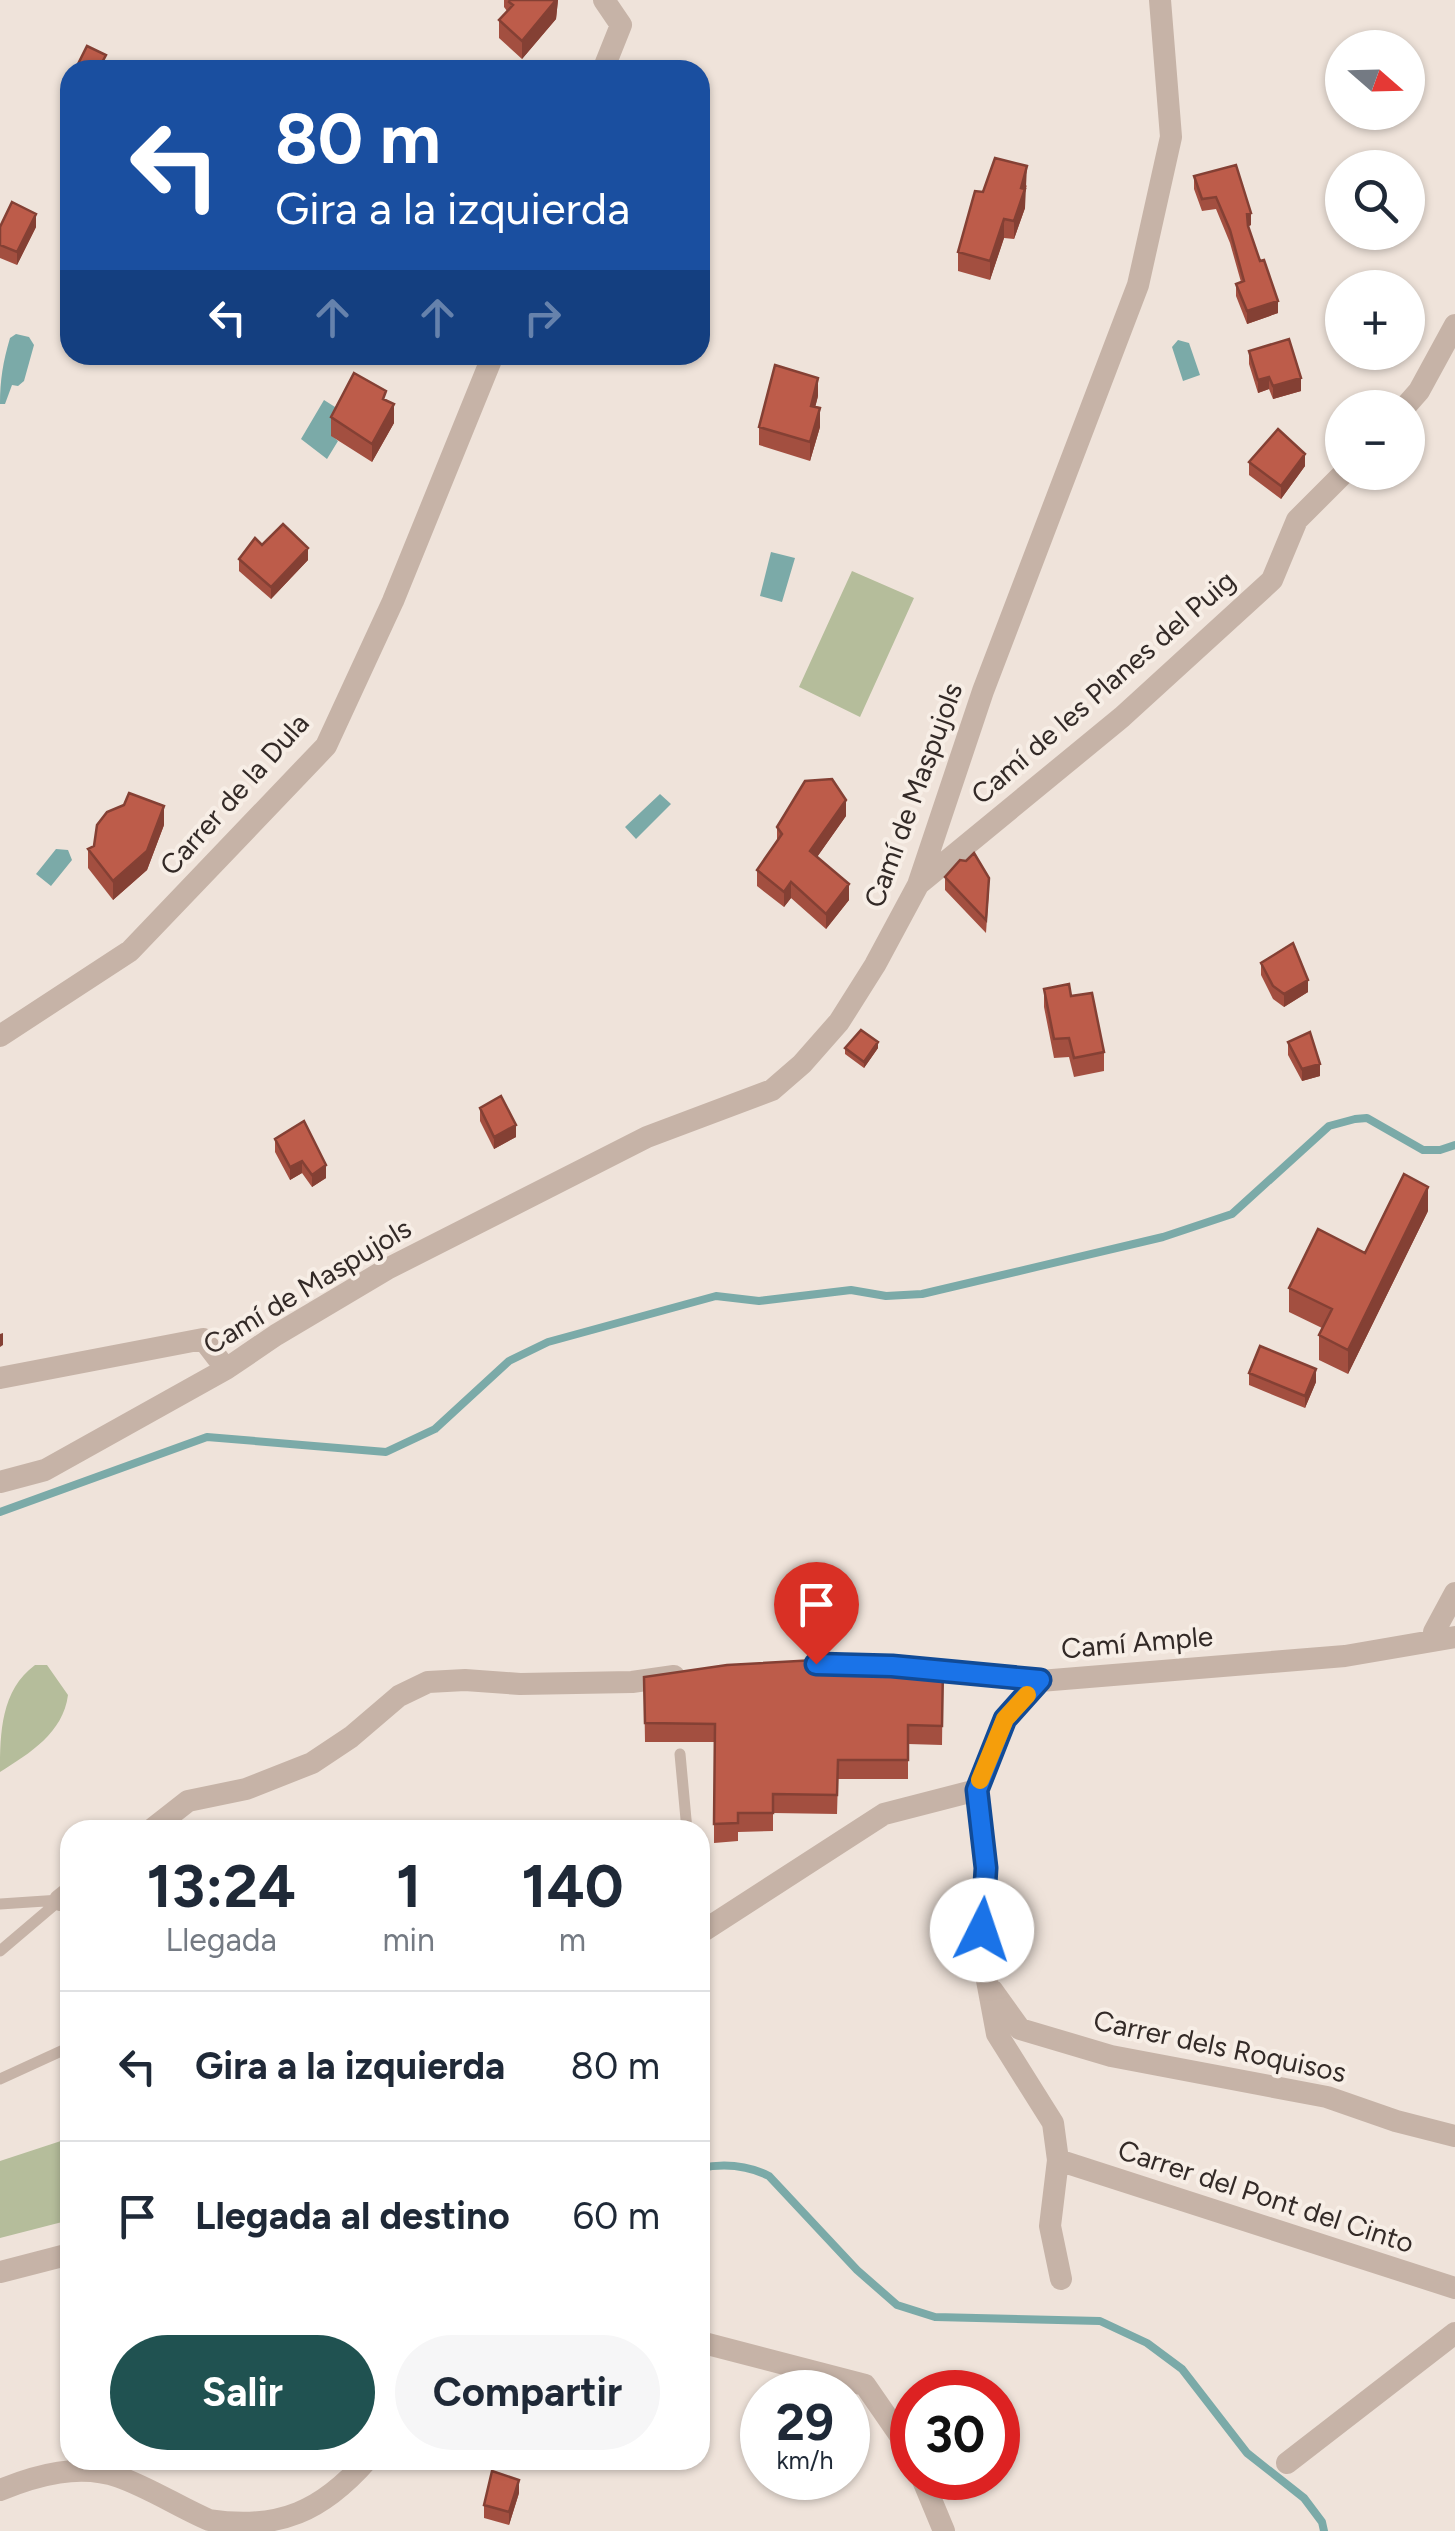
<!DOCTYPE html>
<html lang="es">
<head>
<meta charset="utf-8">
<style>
  body { margin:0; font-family:Figtree,sans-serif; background:#f6f6f7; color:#1f2937; height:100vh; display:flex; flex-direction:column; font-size:38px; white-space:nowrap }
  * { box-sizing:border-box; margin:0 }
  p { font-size:32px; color:#747a83 }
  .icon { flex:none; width:55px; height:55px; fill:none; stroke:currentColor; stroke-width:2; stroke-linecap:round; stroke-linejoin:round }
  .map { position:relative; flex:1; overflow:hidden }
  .sheet { position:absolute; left:60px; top:1820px; width:650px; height:650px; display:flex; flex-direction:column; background:#fff; border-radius:30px; box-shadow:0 2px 8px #0004 }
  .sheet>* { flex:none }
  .hud { position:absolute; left:60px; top:60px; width:650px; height:305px; border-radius:30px; box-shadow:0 2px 8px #0004; background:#1a4fa0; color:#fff; overflow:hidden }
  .needle { width:65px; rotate:110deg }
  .tools { position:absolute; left:1325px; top:30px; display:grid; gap:20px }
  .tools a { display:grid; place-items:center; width:100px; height:100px; border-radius:50%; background:#fff; box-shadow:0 2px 8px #0004; font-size:50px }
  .speed { position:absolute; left:740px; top:2370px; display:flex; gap:20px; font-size:50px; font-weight:700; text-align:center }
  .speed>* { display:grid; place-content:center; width:130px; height:130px; border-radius:50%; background:#fff; box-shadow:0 2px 8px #0004; line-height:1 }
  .speed small { font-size:25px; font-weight:400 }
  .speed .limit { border:15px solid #d22; background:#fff; color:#111 }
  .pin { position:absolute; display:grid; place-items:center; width:85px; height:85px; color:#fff; margin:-102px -42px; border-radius:50% 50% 50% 0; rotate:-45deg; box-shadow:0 0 10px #0007 }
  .pin .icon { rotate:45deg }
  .me { position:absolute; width:110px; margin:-55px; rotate:4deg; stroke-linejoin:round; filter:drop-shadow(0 0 8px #0008) }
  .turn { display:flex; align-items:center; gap:35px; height:210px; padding:0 50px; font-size:45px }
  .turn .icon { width:130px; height:130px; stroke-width:2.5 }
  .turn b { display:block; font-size:70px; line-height:85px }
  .lanes { display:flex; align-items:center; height:95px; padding:0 50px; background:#0003; justify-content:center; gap:50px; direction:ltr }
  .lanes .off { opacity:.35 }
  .eta { display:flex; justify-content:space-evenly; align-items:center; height:170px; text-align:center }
  .eta b { font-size:60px; font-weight:700; line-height:70px }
  .button { display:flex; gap:20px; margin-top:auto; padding:20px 50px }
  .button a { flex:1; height:115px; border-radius:60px; background:#205251; color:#fff; font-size:40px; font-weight:700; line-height:115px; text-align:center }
  .button a+a { background:#f6f6f7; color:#1f2937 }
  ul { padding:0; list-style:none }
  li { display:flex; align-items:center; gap:30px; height:150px; padding:0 50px; border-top:2px solid #e0e1e3 }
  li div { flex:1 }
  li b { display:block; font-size:38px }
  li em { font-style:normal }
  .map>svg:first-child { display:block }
  .green { fill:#b5bd9b }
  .water { fill:#7baaa8 }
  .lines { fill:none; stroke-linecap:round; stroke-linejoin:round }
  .stream { stroke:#7baaa8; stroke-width:8 }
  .service { stroke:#c6b3a7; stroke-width:11 }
  .minor { stroke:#c6b3a7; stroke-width:22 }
  .wall { fill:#a34f40 }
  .shaded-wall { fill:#844034 }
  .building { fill:#bd5c4a; stroke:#844034; stroke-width:2.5 }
  .route-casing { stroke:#114b97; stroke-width:25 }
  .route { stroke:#1a73e8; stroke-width:18 }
  .slow { stroke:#f59e0b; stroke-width:18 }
  .labels { text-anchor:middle; stroke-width:8; stroke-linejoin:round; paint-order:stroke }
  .street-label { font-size:28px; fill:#332a27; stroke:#f7eee6 }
</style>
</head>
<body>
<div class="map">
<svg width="1455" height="2531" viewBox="0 0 1455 2531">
  <rect width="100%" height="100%" fill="#efe3da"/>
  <path class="green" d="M852,571L914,598L860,717L799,687Z
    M35,1665H47L68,1695C63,1733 30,1753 0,1772C0,1733 1,1690 35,1665Z
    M70,2138V2220L0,2238V2161Z"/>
  <path class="water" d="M16,334L29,337L34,345L24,381L18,386L12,385L5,404H0C0,380 3,362 10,338Z
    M1178,340L1189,343L1200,375L1183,381L1172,347Z
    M324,400L343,412L331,435L338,441L327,459L301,439Z
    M771,552L795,558L782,602L760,596Z
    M660,794L671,804L636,839L625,827Z
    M56,849L68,850L72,860L51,886L36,874Z"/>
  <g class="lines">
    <path class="stream" d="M0,1512L207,1437L386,1452L435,1429L509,1361L548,1342L716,1296L759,1301L851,1290L886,1296L922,1294L1163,1237L1232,1214L1329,1126L1355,1119L1367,1118L1423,1150H1440L1455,1145
      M700,2168C725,2163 747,2165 769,2176L857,2270L897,2305L935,2317L1100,2321L1147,2343L1182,2369L1247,2453L1304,2498L1322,2522L1324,2531"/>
    <path class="service" d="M680,1754L687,1830
      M0,1904L60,1900
      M0,1951L60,1900
      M0,2079L70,2047"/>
    <path class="minor" d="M603,70L621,25L604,0
      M1404,408L1419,391L1455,325
      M920,883L1122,717L1272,580L1297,520L1345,472
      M0,1036L130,951L326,746L393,601L493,355
      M0,1378L203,1339L226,1369
      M0,1482L45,1470L226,1369L276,1335L387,1269L647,1137L772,1090L802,1064L839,1022L875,965L918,885L983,691L1138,285L1171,137L1160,0
      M1434,1632L1455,1593
      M916,1668L1040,1681
      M151,1830L188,1801L246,1789L312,1763L351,1737L399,1696L428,1682L465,1680L520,1684L632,1682L674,1676
      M60,1900L70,1892
      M700,1933L884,1814L977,1790
      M992,1990L1020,2029L1111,2056L1327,2097L1396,2121L1455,2136
      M1058,2160L1455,2288
      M0,2272L70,2254
      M1061,2279L1050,2226L1058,2160L1053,2123L997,2034L983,1959L986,1868L977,1790L1005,1719L1040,1681L1345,1656L1455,1637
      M700,2342L865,2385L912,2453
      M1287,2463L1455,2333
      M922,2478L944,2531
      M0,2490C37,2475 80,2463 119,2477C150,2488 179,2507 209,2520C280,2531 323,2510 367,2460"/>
  </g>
  <path class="wall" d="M504,0H558L556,19L522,59L499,38V20L507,11L504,7Z
    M1194,176L1251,225L1248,226L1278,313L1247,324L1236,296V284L1241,282L1230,243L1216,209L1202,211L1194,189Z
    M1027,185L1025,192V208L1014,239L1004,238L990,280L958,271V252Z
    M0,227H36L17,265L0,258Z
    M1249,351L1301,391L1273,399L1269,389L1258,393L1249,364Z
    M818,396L815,407L820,427L810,461L759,445V427Z
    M331,417L394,423L372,462L331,436Z
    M1249,462L1305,466L1281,499L1249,475Z
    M262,545L308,560L271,599L239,571V559Z
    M846,816L817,857L849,900L826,929L791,898L784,907L757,886V870L777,841V827Z
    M164,825L147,870L113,900L88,868V849Z
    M966,861L989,890L986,933L945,890V877Z
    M1261,963L1308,992L1284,1007L1273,999L1261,975Z
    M1044,989L1071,996L1104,1052V1071L1074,1077L1069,1057L1054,1058L1044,1007Z
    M1288,1042L1320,1076L1302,1081L1288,1055Z
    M845,1048H878L864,1068L845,1054Z
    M480,1108L516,1137L494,1149L480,1121Z
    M275,1139L326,1178L312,1187L302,1173L290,1180L275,1152Z
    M1428,1211L1348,1374L1319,1360V1335L1322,1328L1289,1312V1288L1365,1253Z
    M1249,1373L1316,1382L1305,1408L1249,1385Z
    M943,1668L942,1745L908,1744V1779H838L837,1814L773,1813V1831L738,1832V1841L714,1843V1742H645L644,1677Z
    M519,2493L509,2525L484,2518V2505Z"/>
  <path class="shaded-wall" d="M550,0H558L556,19L522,59V41Z
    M1027,166L1025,208L1014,239V221L1021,188Z
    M1251,213V225L1247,227V214Z
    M36,214V227L17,265V252Z
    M1004,219V238L990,280V261Z
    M1278,301V313L1247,324V311Z
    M1269,377V389L1258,393V380Z
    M818,378V396L811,424V406Z
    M1301,378V391L1273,399V386Z
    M394,404V423L372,462V444Z
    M820,408V427L810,461V442Z
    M1305,454V466L1281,499V486Z
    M308,548V560L271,599V587Z
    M846,800V816L810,867V851Z
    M164,806V825L147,870L113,900V881Z
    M791,882V898L784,907V892Z
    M849,884V900L826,929V914Z
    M1308,980V992L1284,1007V994Z
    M878,1042V1048L864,1068V1062Z
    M1320,1064V1076L1302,1081V1069Z
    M516,1125V1137L494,1149V1137Z
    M302,1161V1173L290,1180V1167Z
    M326,1165V1178L312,1187V1175Z
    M1428,1187V1211L1348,1374V1350Z
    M3,1333V1345L0,1347V1334Z
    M1316,1369V1382L1305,1408V1396Z
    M519,2480V2493L509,2525V2512Z"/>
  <path class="building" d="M510,0H556L522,41L499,20L513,5L509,2Z
    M87,46L106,55L98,70H79L76,68Z
    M995,158L1027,166L1021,188L1025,189L1014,221L1004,219L990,261L958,252L975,191L983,192Z
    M1236,165L1251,213L1247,214L1248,226L1260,261L1264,260L1278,301L1247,311L1236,284L1244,281L1230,230L1216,197L1202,199L1194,176Z
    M12,202L36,214L17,252L0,245V227Z
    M1289,339L1301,378L1273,386L1269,377L1258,380L1249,351Z
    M775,365L818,378L811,406L820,408L810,442L759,427Z
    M354,373L386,391L383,399L394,404L372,444L331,417Z
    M1278,429L1305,454L1281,486L1249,462Z
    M283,524L308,548L271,587L239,559L255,538L262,545Z
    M832,779L846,800L810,851L849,884L826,914L791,882L784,892L757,870L782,834L777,827L805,781Z
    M129,793L164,806L147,851L113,881L88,849L94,846L97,825L107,812L124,805Z
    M974,853L989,878L986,920L945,877L960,860L966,861Z
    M1293,943L1308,980L1284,994L1273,986L1261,963Z
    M1069,984L1071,996L1092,993L1104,1052L1074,1058L1069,1038L1054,1039L1044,989Z
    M861,1030L878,1042L864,1062L845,1048Z
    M1310,1032L1320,1064L1302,1069L1288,1042Z
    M501,1096L516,1125L494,1137L480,1108Z
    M304,1121L326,1165L312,1175L302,1161L290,1167L275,1139Z
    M1404,1174L1428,1187L1348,1350L1319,1335L1332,1309L1289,1288L1318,1229L1365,1253Z
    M1260,1346L1316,1369L1305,1396L1249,1373Z
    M816,1660L943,1668L942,1726L908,1725V1760H838L837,1795L773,1794V1813H738V1823L714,1824L715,1724L645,1723L644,1677L727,1665Z
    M492,2471L519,2480L509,2512L484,2505Z"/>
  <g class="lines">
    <defs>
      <path id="route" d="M816,1664L892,1666L1040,1680L1005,1719L977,1790L986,1868L982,1930"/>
    </defs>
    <use href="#route" class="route-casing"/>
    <use href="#route" class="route"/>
    <path class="slow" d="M980,1780L1005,1719L1027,1695"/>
  </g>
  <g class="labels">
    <g class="street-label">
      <text transform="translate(1103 687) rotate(-41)" y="10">Camí de les Planes del Puig</text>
      <text transform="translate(234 794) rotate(-48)" y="10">Carrer de la Dula</text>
      <text transform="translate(913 795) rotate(-70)" y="10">Camí de Maspujols</text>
      <text transform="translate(307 1286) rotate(-31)" y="10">Camí de Maspujols</text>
      <text transform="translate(1137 1642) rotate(-5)" y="10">Camí Ample</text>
      <text transform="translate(1220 2046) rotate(12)" y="10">Carrer dels Roquisos</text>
      <text transform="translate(1266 2196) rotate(18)" y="10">Carrer del Pont del Cinto</text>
    </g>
  </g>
</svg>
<div class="tools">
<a><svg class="needle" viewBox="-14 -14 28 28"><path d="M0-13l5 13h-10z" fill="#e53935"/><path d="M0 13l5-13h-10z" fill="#747a83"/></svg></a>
<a><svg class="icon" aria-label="search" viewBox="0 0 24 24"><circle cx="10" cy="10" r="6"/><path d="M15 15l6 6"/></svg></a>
<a>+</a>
<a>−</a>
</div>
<div class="speed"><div>29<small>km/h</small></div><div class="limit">30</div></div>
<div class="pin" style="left:816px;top:1664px;background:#d93025"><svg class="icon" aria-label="arrive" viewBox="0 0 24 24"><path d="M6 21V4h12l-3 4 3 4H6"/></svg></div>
<svg class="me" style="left:982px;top:1930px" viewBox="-20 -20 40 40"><circle r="19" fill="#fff"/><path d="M0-13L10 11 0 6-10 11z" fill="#1a73e8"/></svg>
<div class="hud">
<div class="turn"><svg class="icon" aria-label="left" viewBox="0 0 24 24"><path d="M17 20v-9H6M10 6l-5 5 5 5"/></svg><div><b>80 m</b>Gira a la izquierda</div></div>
<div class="lanes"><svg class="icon" aria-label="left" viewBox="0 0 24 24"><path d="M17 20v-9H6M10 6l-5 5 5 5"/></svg><svg class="icon off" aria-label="ahead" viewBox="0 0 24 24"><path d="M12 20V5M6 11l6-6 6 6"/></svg><svg class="icon off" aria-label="ahead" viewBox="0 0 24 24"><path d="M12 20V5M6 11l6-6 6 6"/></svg><svg class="icon off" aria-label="right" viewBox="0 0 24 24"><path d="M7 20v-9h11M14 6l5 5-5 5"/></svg></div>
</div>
<section class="sheet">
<div class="eta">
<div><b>13:24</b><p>Llegada</p></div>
<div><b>1</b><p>min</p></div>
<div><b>140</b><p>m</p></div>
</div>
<ul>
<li><svg class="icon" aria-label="left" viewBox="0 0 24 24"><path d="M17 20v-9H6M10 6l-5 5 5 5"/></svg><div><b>Gira a la izquierda</b></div><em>80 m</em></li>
<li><svg class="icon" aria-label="arrive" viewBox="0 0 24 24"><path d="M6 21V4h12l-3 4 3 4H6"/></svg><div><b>Llegada al destino</b></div><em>60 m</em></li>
</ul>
<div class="button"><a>Salir</a><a>Compartir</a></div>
</section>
</div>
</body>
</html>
